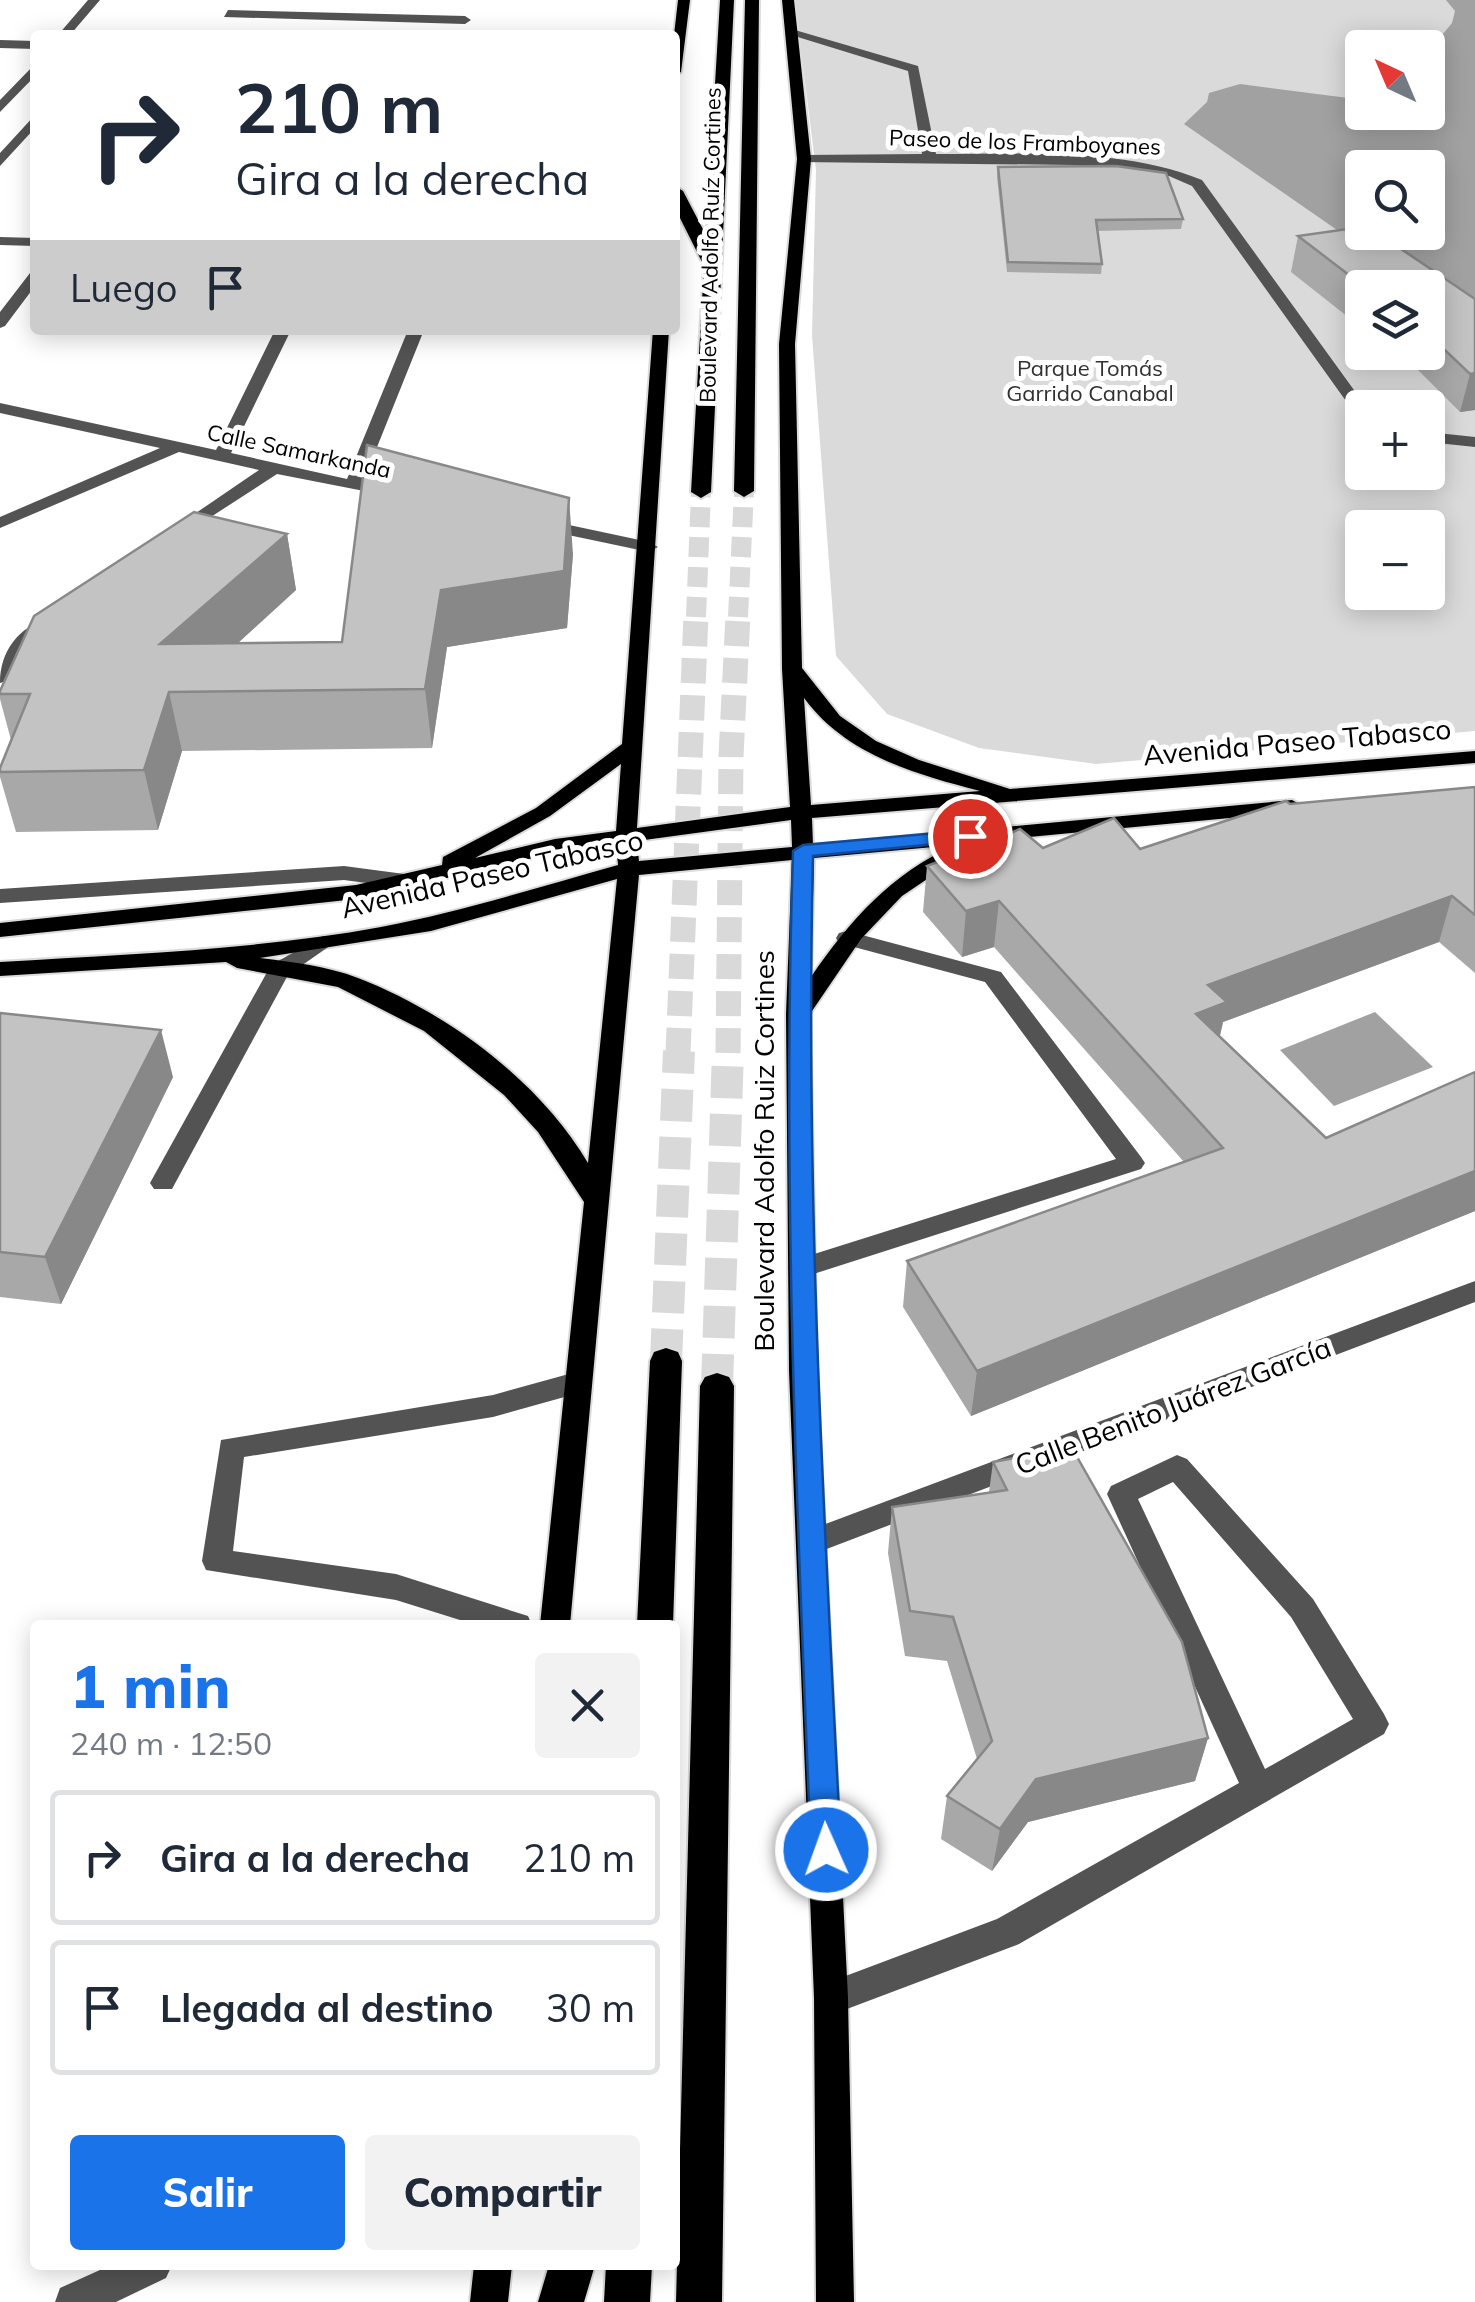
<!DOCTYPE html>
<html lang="es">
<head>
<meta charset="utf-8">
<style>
  body { margin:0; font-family:Mulish,sans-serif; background:#f2f2f3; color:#1f2937; height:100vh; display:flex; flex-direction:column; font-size:38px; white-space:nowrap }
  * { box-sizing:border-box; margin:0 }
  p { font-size:32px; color:#747a83 }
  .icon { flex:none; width:55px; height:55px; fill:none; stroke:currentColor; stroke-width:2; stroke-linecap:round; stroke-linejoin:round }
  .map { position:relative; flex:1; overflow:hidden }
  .drawer { position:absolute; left:30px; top:1620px; width:650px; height:650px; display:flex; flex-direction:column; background:#fff; border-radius:10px; box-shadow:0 5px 25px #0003 }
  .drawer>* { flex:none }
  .guide { position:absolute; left:30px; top:30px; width:650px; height:305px; border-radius:10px; box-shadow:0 5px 25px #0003; background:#fff; color:#1f2937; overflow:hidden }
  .needle { width:65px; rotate:316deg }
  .buttons { position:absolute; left:1345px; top:30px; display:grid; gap:20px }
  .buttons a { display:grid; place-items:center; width:100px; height:100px; border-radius:10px; background:#fff; box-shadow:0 5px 25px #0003; font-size:50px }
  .pin { position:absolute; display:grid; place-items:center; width:85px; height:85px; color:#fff; margin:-42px; border:5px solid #fff; border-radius:50%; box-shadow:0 2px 10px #0007 }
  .me { position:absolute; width:110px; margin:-55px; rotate:358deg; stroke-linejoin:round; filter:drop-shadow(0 0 8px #0008) }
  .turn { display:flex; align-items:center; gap:35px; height:210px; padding:0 40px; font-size:45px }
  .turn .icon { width:130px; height:130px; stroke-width:2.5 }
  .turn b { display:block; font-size:70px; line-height:85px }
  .then { display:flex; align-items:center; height:95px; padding:0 40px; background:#0003; gap:20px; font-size:38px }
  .round { display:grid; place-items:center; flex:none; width:105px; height:105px; border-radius:10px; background:#f2f2f3 }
  .headline { display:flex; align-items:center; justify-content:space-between; height:170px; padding:0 40px }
  h1 { font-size:60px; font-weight:800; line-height:75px; color:#1a73e8 }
  .button { display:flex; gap:20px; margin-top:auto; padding:20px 40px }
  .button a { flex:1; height:115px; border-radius:10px; background:#1a73e8; color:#fff; font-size:40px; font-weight:800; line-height:115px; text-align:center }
  .button a+a { background:#f2f2f3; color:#1f2937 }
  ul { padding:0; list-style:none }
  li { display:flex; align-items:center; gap:30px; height:135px; margin:0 20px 15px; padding:0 20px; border:5px solid #e0e1e3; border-radius:10px }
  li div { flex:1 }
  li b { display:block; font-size:38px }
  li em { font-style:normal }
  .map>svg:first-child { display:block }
  .green { fill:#dadada; fill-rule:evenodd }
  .water { fill:#a1a1a1; fill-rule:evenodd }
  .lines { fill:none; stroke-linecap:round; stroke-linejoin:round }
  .highway-tunnel-far2 { stroke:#d9d9d9; stroke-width:20; stroke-dasharray:20 10; stroke-linecap:butt }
  .highway-tunnel-far1 { stroke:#d9d9d9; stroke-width:25; stroke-dasharray:25 12; stroke-linecap:butt }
  .highway-tunnel { stroke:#d9d9d9; stroke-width:32; stroke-dasharray:32 16; stroke-linecap:butt }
  .major-casing { stroke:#dbdbdb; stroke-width:4 }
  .highway-casing { stroke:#dbdbdb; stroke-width:4 }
  .minor { fill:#535353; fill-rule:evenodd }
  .major { fill:#000; fill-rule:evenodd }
  .highway { fill:#000; fill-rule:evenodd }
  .wall { fill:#a8a8a8 }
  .shaded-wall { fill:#888 }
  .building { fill:#c3c3c3; stroke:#888; stroke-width:2.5 }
  .route { fill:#1a73e8; stroke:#114b97; stroke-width:2.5 }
  .labels { text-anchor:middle; stroke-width:10; stroke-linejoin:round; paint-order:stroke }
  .far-street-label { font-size:22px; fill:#000; stroke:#fff }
  .far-park-label { font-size:22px; fill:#313131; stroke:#fff }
  .street-label { font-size:28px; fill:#000; stroke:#fff }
</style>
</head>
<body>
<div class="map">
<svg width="1475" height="2302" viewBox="0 0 1475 2302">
  <rect width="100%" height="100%" fill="#fff"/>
  <path class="green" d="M794,0H1473L1428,68V48H1362V112L1416,113L1410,120L1207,100L1212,111L1362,232L1475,285V731L1096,764L979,748L887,714L836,656L812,335L816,170L798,26L792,25ZM1362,288H1428V352H1362ZM1362,408H1428V472H1362ZM1362,528H1428V592H1362Z"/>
  <path class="water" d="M1446,0H1475V316L1415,284L1184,124L1207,102L1209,93L1240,84L1356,99L1362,103V112L1399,119L1406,113L1428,112V52L1452,23L1455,11ZM1362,168H1428V232H1362Z
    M1375,1012L1433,1067L1334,1106L1280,1050Z"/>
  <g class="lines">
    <path class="highway-tunnel-far2" d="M696,617L701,492
      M738,617L744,491"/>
    <path class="highway-tunnel-far1" d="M678,1053L696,615
      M728,1053L731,756L738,615"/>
    <path class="highway-tunnel" d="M666,1361L679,1051
      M717,1386L728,1051"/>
    <defs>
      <path id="major" d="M678,0H690L681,72L675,76L674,35Z
        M782,0H794L811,159L795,344L802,668L840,716L876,741L919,760L1010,789L1475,751V763L812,818L813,845L1292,800L1303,806L1292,812L988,841L986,847L954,861L902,896L861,939L810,1014L817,1371L848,1998L854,2302H816L814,1998L789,1371L786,1014L792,860L639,875L570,1625H540L584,1202L538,1132L504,1095L424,1031L338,987L237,968L226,962L0,976V962C127,954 256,950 381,927C461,912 539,887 618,865L616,844L555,853L356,899L0,937V923L356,885L442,865L443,857L536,808L622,744L653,330H669L637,828L790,807L782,669L779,344L797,159ZM804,698C846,755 915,774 980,791L811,805ZM621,764L616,831L555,839L475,858L550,816ZM791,820L792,847L639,861L637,841ZM955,845C892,873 849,921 811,977L814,858ZM617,879L588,1163C539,1080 446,1012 358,978C327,966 293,962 260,958L431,931Z
        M474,2265H512L508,2302H470Z"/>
      <path id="highway" d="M720,0H734L711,492L701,498L691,492L704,266L675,208V186L683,191L706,235Z
        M745,0H759L754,491L744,497L734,491Z
        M666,1348L678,1352L682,1361L673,1625H637L650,1361L654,1352Z
        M717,1373L729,1377L734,1386L722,2302H676L700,1386L705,1377Z
        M549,2265H595L584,2302H538Z
        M606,2265H652L650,2302H604Z"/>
    </defs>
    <use href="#major" class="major-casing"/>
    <use href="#highway" class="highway-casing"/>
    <path class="minor" d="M88,0H100L70,35H58Z
      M228,10L465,16L471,20L465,24L224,17Z
      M788,28L918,66L936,154C1021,154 1122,147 1202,180L1367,408H1362V417L1356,415L1192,186L1169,176L1074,165L799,162L797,159L804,155L922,154L908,71L788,34Z
      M0,40L35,41V49L0,48Z
      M35,64V76L0,112V100Z
      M35,115V128L0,166V153Z
      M0,237L35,238V246L0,245Z
      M35,272V286L5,326L0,328V312L30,273Z
      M275,330H291L231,453L347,479L408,330H424L363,482L400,490V498L277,474L180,537L171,532L174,528L259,470L179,452L0,528V517L160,448L0,413V403L216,450Z
      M1428,432L1475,437V447L1428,442Z
      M541,519L649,542L658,547L649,552L535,528L532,524Z
      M49,617L58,623L56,627L24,651L7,681L0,683C0,651 18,628 49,617Z
      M344,866L412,875L423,882L412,889L344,880L0,903V889Z
      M847,931L1001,972L1141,1157L1145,1163L1141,1169L801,1278L792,1275L788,1268L792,1261L1116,1159L985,982L839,943L836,938L839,933Z
      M323,936L334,943L288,975L172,1189H154L150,1183L271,965Z
      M1475,1281V1302L824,1550L814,1553L804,1550L799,1541L804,1532Z
      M576,1372L586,1375L590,1383L586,1391L493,1417L244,1457L233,1551L396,1574L528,1616L532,1625H476L396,1600L206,1570L202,1561L221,1440L493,1395Z
      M1177,1455L1187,1459L1313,1599L1384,1714L1389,1724L1384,1734L1019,1944L831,2015L819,2010L814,1998L819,1986L997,1919L1239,1783L1107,1494L1111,1486ZM1173,1482L1291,1617L1353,1719L1265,1769L1138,1499Z
      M111,2265H172L166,2278L116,2302H55L60,2288Z"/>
    <use href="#major" class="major"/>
    <use href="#highway" class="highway"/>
  </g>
  <path class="wall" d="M998,167L1183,219L1181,229L1097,231L1102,264L1101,274L1007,272L997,177Z
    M1298,236L1475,299V410L1460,412L1419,371L1395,352H1428V288H1362V328L1291,272Z
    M287,534L296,590L238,643L342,642L573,554L567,628L447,647L432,748L182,751L158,830L16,832L0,777V768L11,740L0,699V691Z
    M1475,787V973L1439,942L1223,1022L1220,1036L1326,1138L1475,1072V1211L971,1416L903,1307L907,1261L1184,1162L994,947L962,957L923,912L927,866L1043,848L1140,849L1290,804Z
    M0,1013L173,1077L61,1304L0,1297Z
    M993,1462L1208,1738L1195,1781L1028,1822L992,1871L941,1839L947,1796L977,1759L947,1661L905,1656L888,1553L892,1507L989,1492Z"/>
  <path class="shaded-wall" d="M1475,373V410L1460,412L1470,374Z
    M569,498L573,554L567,628L447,647L432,748L425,689L441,590Z
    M287,534L296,590L184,692L160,644Z
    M169,692L182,751L158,830L144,770Z
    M1452,896L1439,942L1223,1022L1217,1048L1196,1014L1208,985Z
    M999,901L994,947L962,957L966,911Z
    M161,1030L173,1077L61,1304L45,1257Z
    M1475,1171V1211L971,1416L977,1371Z
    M1208,1738L1195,1781L1028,1822L992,1871L1000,1829L1036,1779Z"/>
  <path class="building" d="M1116,166L1166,173L1183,219L1096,220L1102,264L1008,262L998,167Z
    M1362,227V232H1376L1475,299V373L1470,374L1428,334V288H1366L1298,236Z
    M367,445L569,498L564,571L441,590L425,689L169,692L144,770L0,772V768L30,694H0V691L34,616L194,512L287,534L160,644L342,642Z
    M1475,787V915L1452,896L1208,985L1227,1002L1196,1014L1326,1138L1475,1072V1171L977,1371L907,1261L1223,1148L999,901L966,911L927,866L1020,829L1043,848L1114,818L1140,849L1286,801L1290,804Z
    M0,1013L161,1030L45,1257L0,1252Z
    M1072,1448L1182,1642L1208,1738L1036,1779L1000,1829L947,1796L992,1741L953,1617L910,1611L892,1507L1007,1490L993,1462Z"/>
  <path class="route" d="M970,830L977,831V840L813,856C805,1188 824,1519 841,1850L837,1860L826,1864L815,1860L811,1850C797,1517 782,1185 793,851L803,845Z"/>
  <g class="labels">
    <g class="far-street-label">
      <text transform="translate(1025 142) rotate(2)" y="8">Paseo de los Framboyanes</text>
      <text transform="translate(710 245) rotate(-89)" y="8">Boulevard Adolfo Ruíz Cortines</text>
      <text transform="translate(299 451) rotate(12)" y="8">Calle Samarkanda</text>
    </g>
    <g class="far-park-label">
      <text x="1090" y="376">Parque Tomás<tspan x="1090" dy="25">Garrido Canabal</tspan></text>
    </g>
    <g class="street-label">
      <text transform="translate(1297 742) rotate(-5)" y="10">Avenida Paseo Tabasco</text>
      <text transform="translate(492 874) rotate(-13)" y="10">Avenida Paseo Tabasco</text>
      <text transform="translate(764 1151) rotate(-90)" y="10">Boulevard Adolfo Ruiz Cortines</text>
      <text transform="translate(1173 1406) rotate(-21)" y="10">Calle Benito Juárez García</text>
    </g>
  </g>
</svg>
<div class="buttons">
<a><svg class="needle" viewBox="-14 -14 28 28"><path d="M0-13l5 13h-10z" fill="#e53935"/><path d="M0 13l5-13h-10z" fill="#747a83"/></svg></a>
<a><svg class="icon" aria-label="search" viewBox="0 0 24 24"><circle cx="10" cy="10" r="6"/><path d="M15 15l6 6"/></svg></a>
<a><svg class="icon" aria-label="layers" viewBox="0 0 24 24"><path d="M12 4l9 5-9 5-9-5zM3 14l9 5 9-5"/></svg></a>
<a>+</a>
<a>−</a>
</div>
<div class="pin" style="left:970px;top:836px;background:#d93025"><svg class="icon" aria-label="arrive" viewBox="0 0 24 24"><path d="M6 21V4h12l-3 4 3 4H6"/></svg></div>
<svg class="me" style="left:826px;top:1850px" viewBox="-20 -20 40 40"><circle r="17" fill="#1a73e8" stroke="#fff" stroke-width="3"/><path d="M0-11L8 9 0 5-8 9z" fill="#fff"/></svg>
<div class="guide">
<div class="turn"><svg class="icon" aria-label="right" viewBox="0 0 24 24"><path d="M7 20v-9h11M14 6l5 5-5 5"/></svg><div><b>210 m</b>Gira a la derecha</div></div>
<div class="then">Luego<svg class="icon" aria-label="arrive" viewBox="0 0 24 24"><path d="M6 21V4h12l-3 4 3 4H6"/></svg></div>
</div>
<section class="drawer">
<div class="headline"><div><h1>1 min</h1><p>240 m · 12:50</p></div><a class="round"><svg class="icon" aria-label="close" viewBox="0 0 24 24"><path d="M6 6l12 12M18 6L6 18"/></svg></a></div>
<ul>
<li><svg class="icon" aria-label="right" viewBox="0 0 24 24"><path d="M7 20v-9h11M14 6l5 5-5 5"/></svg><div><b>Gira a la derecha</b></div><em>210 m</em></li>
<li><svg class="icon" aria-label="arrive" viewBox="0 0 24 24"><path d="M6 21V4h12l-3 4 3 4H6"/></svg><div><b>Llegada al destino</b></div><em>30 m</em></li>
</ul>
<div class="button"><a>Salir</a><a>Compartir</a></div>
</section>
</div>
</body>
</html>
